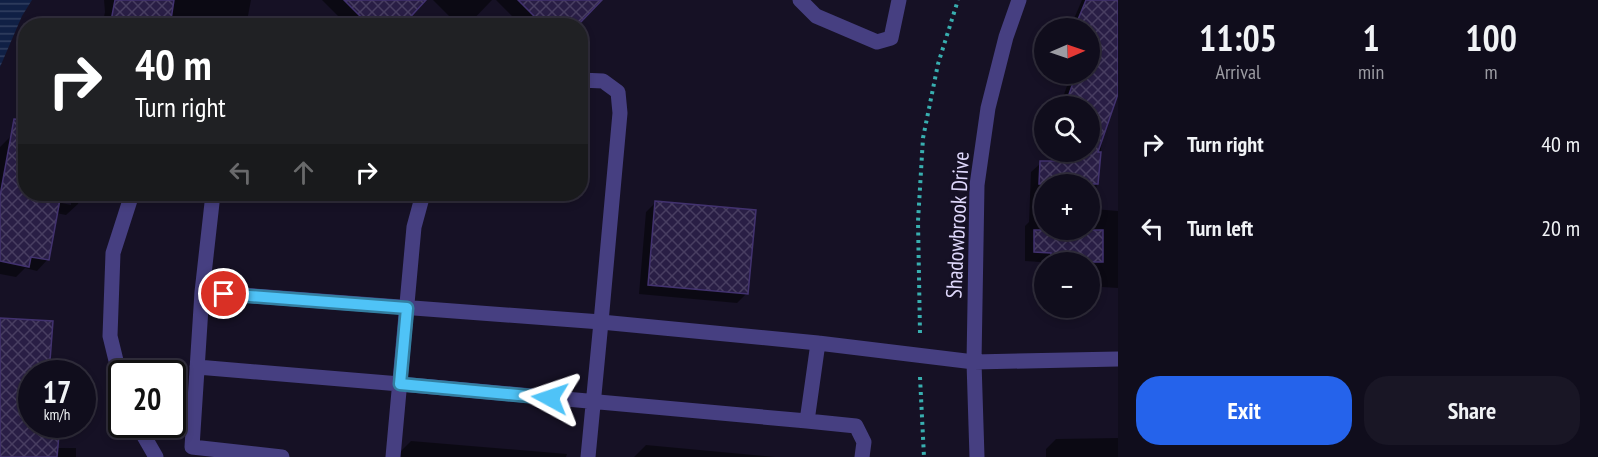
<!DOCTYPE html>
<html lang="en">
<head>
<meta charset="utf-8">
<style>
  body { margin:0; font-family:"PT Sans Narrow",sans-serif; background:#191625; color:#f1f3f6; height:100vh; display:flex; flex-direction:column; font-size:22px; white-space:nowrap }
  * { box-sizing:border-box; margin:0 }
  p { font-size:20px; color:#9c9ca3 }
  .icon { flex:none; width:33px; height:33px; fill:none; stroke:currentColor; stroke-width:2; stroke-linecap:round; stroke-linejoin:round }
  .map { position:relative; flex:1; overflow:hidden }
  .drawer { display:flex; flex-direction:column; background:#100d1c; width:480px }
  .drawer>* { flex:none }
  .banner { position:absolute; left:18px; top:18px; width:570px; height:183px; border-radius:24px; box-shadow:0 3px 9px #0003,0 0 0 2px #302d3b; background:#202124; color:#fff; overflow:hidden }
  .needle { width:39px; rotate:88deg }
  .fabs { position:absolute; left:1034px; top:18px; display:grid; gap:12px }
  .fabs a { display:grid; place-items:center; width:66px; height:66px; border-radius:50%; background:#100d1c; box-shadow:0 3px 9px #0003,0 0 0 2px #302d3b; font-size:30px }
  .speed { position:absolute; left:18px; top:360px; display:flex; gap:12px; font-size:30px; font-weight:700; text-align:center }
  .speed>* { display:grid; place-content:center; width:78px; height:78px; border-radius:50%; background:#100d1c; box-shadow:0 3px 9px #0003,0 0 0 2px #302d3b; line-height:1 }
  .speed small { font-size:15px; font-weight:400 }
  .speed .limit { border:3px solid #111; border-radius:9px; background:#fff; color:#111 }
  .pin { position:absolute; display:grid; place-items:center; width:51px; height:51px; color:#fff; margin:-26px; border:3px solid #fff; border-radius:50%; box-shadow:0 2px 6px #0007 }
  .me { position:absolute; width:66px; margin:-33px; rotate:275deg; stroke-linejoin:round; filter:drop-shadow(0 0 4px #0008) }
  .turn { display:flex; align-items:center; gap:21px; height:126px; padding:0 18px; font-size:27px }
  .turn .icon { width:78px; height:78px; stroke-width:2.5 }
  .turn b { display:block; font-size:42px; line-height:51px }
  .lanes { display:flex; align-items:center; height:57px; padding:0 18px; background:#0003; justify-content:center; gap:30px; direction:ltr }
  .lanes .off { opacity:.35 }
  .eta { display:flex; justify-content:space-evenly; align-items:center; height:102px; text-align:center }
  .eta b { font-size:36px; font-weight:600; line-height:42px }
  .cta { display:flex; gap:12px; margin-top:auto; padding:12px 18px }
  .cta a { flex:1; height:69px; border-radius:24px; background:#2563eb; color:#fff; font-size:24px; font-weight:600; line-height:69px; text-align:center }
  .cta a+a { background:#191625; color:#f1f3f6 }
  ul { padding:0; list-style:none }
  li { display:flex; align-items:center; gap:18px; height:84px; padding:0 18px }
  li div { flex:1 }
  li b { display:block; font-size:22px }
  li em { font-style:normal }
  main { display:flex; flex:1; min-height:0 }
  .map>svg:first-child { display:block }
  .water { fill:url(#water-rules) }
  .shadow { fill:#0007; fill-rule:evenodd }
  .building { fill:url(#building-cross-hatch); stroke:#42326f; stroke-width:1.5 }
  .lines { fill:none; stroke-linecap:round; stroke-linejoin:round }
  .path { stroke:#38afb0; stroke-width:4; stroke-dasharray:3 4.5; stroke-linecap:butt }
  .minor { stroke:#463f81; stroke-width:15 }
  .route-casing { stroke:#337fa1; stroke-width:15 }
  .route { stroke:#4fc3f7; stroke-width:10 }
  .labels { text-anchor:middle; stroke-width:5; stroke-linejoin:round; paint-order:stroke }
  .street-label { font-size:22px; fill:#dfd8fc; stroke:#161125 }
</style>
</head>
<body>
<main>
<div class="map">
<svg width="1118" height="457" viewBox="0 0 1118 457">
  <defs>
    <pattern id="water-rules" width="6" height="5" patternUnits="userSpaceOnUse" patternTransform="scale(1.5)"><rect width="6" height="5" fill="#102045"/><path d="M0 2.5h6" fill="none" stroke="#324061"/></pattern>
    <pattern id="building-cross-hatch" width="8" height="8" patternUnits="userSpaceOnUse" patternTransform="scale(1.5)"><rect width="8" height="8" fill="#291e45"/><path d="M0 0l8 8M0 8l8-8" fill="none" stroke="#483e61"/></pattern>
  </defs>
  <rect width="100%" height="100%" fill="#161125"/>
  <path class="water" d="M0,0H32L22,16L0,67Z"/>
  <path class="shadow" d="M104,0H251L247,21L242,26H200L169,20L168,26H102L105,12Z
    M322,0H424L400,26H348Z
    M433,0H492L467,26H459Z
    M496,0H600L575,26H522Z
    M1082,0H1118L1094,209L1118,211V288L1102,287L1092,297H1089V262H1044V297H1042L1040,262L1025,261V226L1029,222L1031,172L1041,163H1050L1051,152H1089V106H1060L1068,83L1058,79L1062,75L1059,74H1089V28H1070ZM1044,184H1089V230H1044Z
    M26,120V194H80L78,204L66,215L56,213L48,259L37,271L25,268L16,277L0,274V147L12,135L22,137ZM53,198L71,202V205L52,201Z
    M656,202L747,293L737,303L639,294L646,212Z
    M0,319L32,374V424L56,448H76V457H0Z
    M1118,438V457H1046V449L1056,439Z
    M411,441L567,454L566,457H399L400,452Z
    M646,445L775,457H634Z"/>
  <path class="building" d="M115,0H174L170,26H110Z
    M344,0H426L402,26H370Z
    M518,0H602L577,26H544Z
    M1086,0H1118V94L1098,152H1101L1098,184H1039L1040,161H1058L1059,152H1089V106H1065L1076,74H1089V26L1077,22Z
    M14,119L26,120V194H61L49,260L31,257L29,267L0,261V196Z
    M655,201L756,210L748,294L648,285Z
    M1034,230H1103V262H1051V253L1034,252Z
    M0,318L53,321L49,374H32V424H60L57,457H0Z"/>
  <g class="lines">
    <path class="path" d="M920,333L918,221L923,138L938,64L958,0
      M920,377L924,457"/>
    <path class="minor" d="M800,0L816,16L877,42L891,38L899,0
      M580,80L603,81L618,92L620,113L601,322L818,343L974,362L1118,359
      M213,194L202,292L192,447L282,457
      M202,292L601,322L588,457
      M818,343L807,421L856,426L864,442L862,457
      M197,367L400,384L807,421
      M122,385L110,336L113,253L132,194
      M137,424L156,457
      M393,457L414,227L423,194
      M977,457L974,362L977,185L988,108L1006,37L1019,0"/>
  </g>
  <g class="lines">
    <defs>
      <path id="route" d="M224,294L407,308L400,384L550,398"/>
    </defs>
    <use href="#route" class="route-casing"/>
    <use href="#route" class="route"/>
  </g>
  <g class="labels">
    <g class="street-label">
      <text transform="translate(957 225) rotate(-87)" y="8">Shadowbrook Drive</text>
    </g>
  </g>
</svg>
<div class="fabs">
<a><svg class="needle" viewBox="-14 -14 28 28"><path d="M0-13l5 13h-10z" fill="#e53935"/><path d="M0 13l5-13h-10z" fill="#9c9ca3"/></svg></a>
<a><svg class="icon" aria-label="search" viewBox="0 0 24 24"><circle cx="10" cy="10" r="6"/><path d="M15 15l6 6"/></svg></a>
<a>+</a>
<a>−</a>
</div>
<div class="speed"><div>17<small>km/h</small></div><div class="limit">20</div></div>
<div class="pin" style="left:224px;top:294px;background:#d93025"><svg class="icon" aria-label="arrive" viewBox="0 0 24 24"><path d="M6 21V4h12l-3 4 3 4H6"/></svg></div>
<svg class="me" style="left:550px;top:398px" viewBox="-20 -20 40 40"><path d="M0-17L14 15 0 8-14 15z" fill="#4fc3f7" stroke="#fff" stroke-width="4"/></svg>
<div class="banner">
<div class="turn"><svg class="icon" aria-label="right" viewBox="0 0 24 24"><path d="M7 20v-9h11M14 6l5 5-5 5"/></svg><div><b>40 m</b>Turn right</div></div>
<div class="lanes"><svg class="icon off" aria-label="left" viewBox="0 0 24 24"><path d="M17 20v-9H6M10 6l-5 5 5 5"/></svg><svg class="icon off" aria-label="ahead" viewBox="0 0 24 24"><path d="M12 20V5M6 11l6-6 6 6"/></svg><svg class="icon" aria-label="right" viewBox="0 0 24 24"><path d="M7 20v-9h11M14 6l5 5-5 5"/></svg></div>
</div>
</div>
<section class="drawer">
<div class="eta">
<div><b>11:05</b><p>Arrival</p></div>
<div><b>1</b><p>min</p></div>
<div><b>100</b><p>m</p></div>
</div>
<ul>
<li><svg class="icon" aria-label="right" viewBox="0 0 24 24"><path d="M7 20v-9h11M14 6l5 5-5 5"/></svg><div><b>Turn right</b></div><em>40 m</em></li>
<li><svg class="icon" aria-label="left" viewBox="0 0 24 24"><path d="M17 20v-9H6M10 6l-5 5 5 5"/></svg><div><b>Turn left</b></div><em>20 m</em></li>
</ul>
<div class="cta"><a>Exit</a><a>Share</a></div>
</section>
</main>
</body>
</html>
